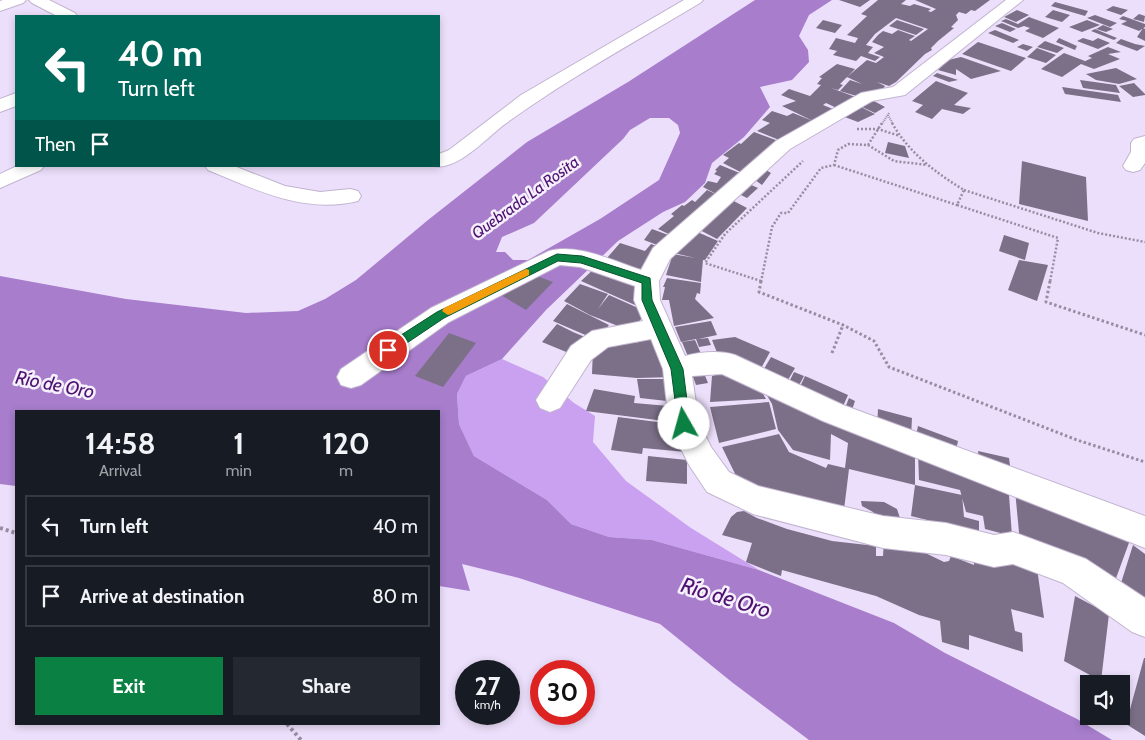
<!DOCTYPE html>
<html lang="en">
<head>
<meta charset="utf-8">
<style>
  body { margin:0; font-family:Cabin,sans-serif; background:#242831; color:#f1f3f6; height:100vh; display:flex; flex-direction:column; font-size:19px; white-space:nowrap }
  * { box-sizing:border-box; margin:0 }
  p { font-size:16px; color:#9ea1a6 }
  .icon { flex:none; width:28px; height:28px; fill:none; stroke:currentColor; stroke-width:2; stroke-linecap:round; stroke-linejoin:round }
  .map { position:relative; flex:1; overflow:hidden }
  .panel { position:absolute; left:15px; top:410px; width:425px; height:315px; display:flex; flex-direction:column; background:#171b24; border-radius:0px; box-shadow:0 2px 8px #0003 }
  .panel>* { flex:none }
  .banner { position:absolute; left:15px; top:15px; width:425px; height:152px; border-radius:0px; box-shadow:0 2px 8px #0003; background:#00695c; color:#fff; overflow:hidden }
  .controls { position:absolute; left:1080px; top:675px; display:grid; gap:10px }
  .controls a { display:grid; place-items:center; width:50px; height:50px; border-radius:0px; background:#171b24; box-shadow:0 2px 8px #0003; font-size:25px }
  .speed { position:absolute; left:455px; top:660px; display:flex; gap:10px; font-size:25px; font-weight:700; text-align:center }
  .speed>* { display:grid; place-content:center; width:65px; height:65px; border-radius:50%; background:#171b24; box-shadow:0 2px 8px #0003; line-height:1 }
  .speed small { font-size:12px; font-weight:400 }
  .speed .limit { border:8px solid #d22; background:#fff; color:#111 }
  .pin { position:absolute; display:grid; place-items:center; width:42px; height:42px; color:#fff; margin:-21px; border:2px solid #fff; border-radius:50%; box-shadow:0 1px 5px #0007 }
  .me { position:absolute; width:55px; margin:-28px; rotate:353deg; stroke-linejoin:round; filter:drop-shadow(0 0 4px #0008) }
  .turn { display:flex; align-items:center; gap:18px; height:105px; padding:0 20px; font-size:22px }
  .turn .icon { width:65px; height:65px; stroke-width:2.5 }
  .turn b { display:block; font-size:35px; line-height:42px }
  .then { display:flex; align-items:center; height:48px; padding:0 20px; background:#0003; gap:10px; font-size:19px }
  .eta { display:flex; justify-content:space-evenly; align-items:center; height:85px; text-align:center }
  .eta b { font-size:30px; font-weight:700; line-height:35px }
  .cta { display:flex; gap:10px; margin-top:auto; padding:10px 20px }
  .cta a { flex:1; height:58px; border-radius:0px; background:#0b8043; color:#fff; font-size:20px; font-weight:700; line-height:58px; text-align:center }
  .cta a+a { background:#242831; color:#f1f3f6 }
  ul { padding:0; list-style:none }
  li { display:flex; align-items:center; gap:15px; height:62px; margin:0 10px 8px; padding:0 10px; border:2px solid #363941; border-radius:0px }
  li div { flex:1 }
  li b { display:block; font-size:19px }
  li em { font-style:normal }
  .map>svg:first-child { display:block }
  .green { fill:#caa0f0 }
  .water { fill:#a77dcc; fill-rule:evenodd }
  .building { fill:#7c7088 }
  .lines { fill:none; stroke-linecap:round; stroke-linejoin:round }
  .minor-casing { stroke:#c2b4cf; stroke-width:2 }
  .path-far3 { stroke:#978da2; stroke-width:2; stroke-dasharray:1 1; stroke-linecap:butt }
  .path-far2 { stroke:#978da2; stroke-width:2.5; stroke-dasharray:2 2; stroke-linecap:butt }
  .path-far1 { stroke:#978da2; stroke-width:3; stroke-dasharray:2.5 2.5; stroke-linecap:butt }
  .path { stroke:#978da2; stroke-width:4; stroke-dasharray:3 3; stroke-linecap:butt }
  .minor { fill:#fff; fill-rule:evenodd }
  .route { fill:#0b8043; stroke:#07532c }
  .slow { fill:#f59e0b }
  .labels { text-anchor:middle; stroke-width:5; stroke-linejoin:round; paint-order:stroke }
  .far-water-label { font-size:16px; font-style:italic; fill:#4d1172; stroke:#f5f0fb }
  .water-label { font-size:19px; font-style:italic; fill:#4d1172; stroke:#f5f0fb }
  .near-water-label { font-size:22px; font-style:italic; fill:#4d1172; stroke:#f5f0fb }
</style>
</head>
<body>
<div class="map">
<svg width="1145" height="740" viewBox="0 0 1145 740">
  <rect width="100%" height="100%" fill="#ecdffb"/>
  <path class="green" d="M502,359L543,377L574,403L595,416L593,442L626,481L691,528L759,570L652,540L609,537L571,524L547,500L474,456L459,424L457,394L466,376Z"/>
  <path class="water" d="M755,0H832L809,15L799,36L808,50L809,62L792,80L760,87L770,107L744,137L712,163L705,183L685,202L663,212L618,241L546,310L502,359L466,376L457,394L459,424L474,456L547,500L571,524L609,537L652,540L759,570L894,623L945,653L1077,719L1112,740H809L733,683L660,624L519,578L462,564L470,591L439,586V411H16V486L0,484V276L126,299L246,313L298,311L325,299L356,280L428,220L527,142L628,82ZM650,118H669L678,125L680,133L659,180L600,219L528,260H513L505,252H496L502,237L534,223L623,139L630,130Z"/>
  <path class="building" d="M839,0H870L860,7Z
    M878,0H906L901,4L910,6L914,4L931,9L928,11L931,12L936,9L915,0H990L975,11L971,10L966,14L959,12L956,15L958,20L951,27L954,28L938,41L931,48L932,50L925,54L896,82L889,86L877,82L885,86L882,91L863,98L840,91L850,80L862,84L847,77L867,60L876,63L884,57L874,53L884,47L872,42L878,35L883,31L892,34L898,30L915,36L909,40L911,41L928,29L896,18L875,34L866,45L873,47L868,53L880,57L875,61L861,56L856,61L833,55L837,51L829,49L836,38L855,43L858,38L847,35L867,16L861,14Z
    M1055,2L1088,11L1085,16L1051,6Z
    M1113,6L1128,10L1121,15L1106,10Z
    M1017,10L1029,15L1016,22L1004,17Z
    M1053,10L1070,15L1062,22L1045,17Z
    M1139,14L1145,16L1144,22L1133,19Z
    M1095,15L1117,23L1110,27L1087,18Z
    M1123,16L1145,24V27L1139,31L1121,24L1127,21L1119,19Z
    M1029,17L1059,28L1043,38L1025,31L1030,28L1024,26L1018,28L1001,21L1006,19L1018,24Z
    M823,20L842,25L835,33L816,28Z
    M897,20L924,29L916,35L889,26Z
    M1087,20L1100,25L1082,32L1069,27Z
    M1002,23L1016,29L1010,32L995,26Z
    M1103,25L1113,29L1106,32L1096,29Z
    M1143,28L1145,29V41L1137,37Z
    M1095,29L1117,38L1114,40L1091,31Z
    M995,30L1019,40L1013,43L988,33Z
    M1059,38L1077,46L1075,50L1056,42Z
    M1083,38L1093,41L1098,38L1110,43L1098,49L1077,41Z
    M1121,39L1135,44L1145,46L1137,51L1116,43Z
    M1045,41L1064,48L1057,53L1037,47Z
    M978,42L1026,58L1011,71L962,54Z
    M1023,44L1033,47L1027,51L1017,47Z
    M1108,47L1121,52L1108,54L1120,59L1094,69L1081,64L1062,77L1041,69L1064,53L1085,61L1081,63L1092,58L1088,56Z
    M1037,48L1056,55L1046,63L1027,57Z
    M961,57L1001,71L971,79L956,69V75L938,70L946,62L944,61Z
    M837,64L855,69L840,84L843,85L838,90L831,88L861,99L841,110L826,103L823,105L838,111L784,142L757,131L770,123L762,120L772,111L787,116L793,113L813,121L782,106L796,101L781,95L789,89L810,96L821,85L817,84L822,78L836,83L819,77Z
    M1116,68L1137,79L1119,84L1096,80L1086,74Z
    M937,73L958,80L949,82L933,76Z
    M1080,80L1116,85L1120,93L1083,88Z
    M936,81L968,93L954,105L971,108L963,114L942,109L932,119L915,112L923,105L912,101Z
    M1134,83L1145,94V95L1133,97L1119,86Z
    M1062,87L1118,95L1121,102L1065,94Z
    M874,101L885,107L875,113L862,107Z
    M861,107L875,114L858,122L842,116Z
    M754,132L784,143L748,176L723,163L729,158L723,155L739,143L741,144Z
    M888,142L905,146L909,158L885,153Z
    M1022,161L1086,177L1088,221L1019,204Z
    M720,165L747,176L677,238L658,229L674,216L671,214L682,205L684,206L692,200L695,202L707,190L720,196L703,187L708,181L717,183L721,177L714,174L717,171L715,170Z
    M766,170L771,173L762,185L755,180Z
    M749,184L758,188L747,198L737,193Z
    M730,199L747,208L717,239L698,229Z
    M652,229L671,236L665,248L644,240Z
    M695,231L718,241L705,260H703L701,282L666,275L673,254L695,258L674,253Z
    M1004,235L1029,243L1025,260L999,251Z
    M620,243L645,251L651,244L665,249L649,273L607,258Z
    M1019,260L1048,265L1037,301L1008,290Z
    M596,267L643,287L635,305L581,281Z
    M529,273L553,282L526,310L501,295Z
    M667,278L701,283L700,294L697,293L695,299L714,318L674,326L669,300H662L665,287H663Z
    M580,284L608,294L598,309L609,295L647,312L631,331L590,315L564,301Z
    M567,304L609,325L597,340L553,321Z
    M711,321L717,335L698,339L708,338L711,345L699,347L696,339L681,342L675,327Z
    M557,324L573,332L592,340L576,356L542,342Z
    M660,332L675,377L637,378L592,374L593,348L618,346L617,341L635,339L636,343Z
    M449,333L476,343L443,387L415,376Z
    M735,337L770,352L759,372L720,360L712,340Z
    M695,340L702,356L689,359L682,342Z
    M771,357L795,368L785,385L761,374Z
    M702,368L708,383L696,385L690,369Z
    M794,372L804,376L797,389L788,384Z
    M722,373L754,379L766,399L710,402L712,376Z
    M805,376L848,395L840,413L797,393Z
    M637,379H676V402L640,398Z
    M594,389L635,396L634,403L680,407V423L586,411Z
    M765,392L915,447V485L849,469L843,518L740,484L722,447L779,434L789,452L826,468L828,464L845,468L848,443L831,434L830,460L793,450L778,430L772,404Z
    M849,398L855,401L850,416L843,413Z
    M769,402L776,429L719,443L710,407Z
    M878,409L912,418L911,437L877,428Z
    M618,417L681,425L686,452L643,448L642,454L611,450Z
    M918,426L958,441L955,455L915,440Z
    M978,451L1009,458L1011,473L980,465Z
    M918,452L1008,481L1012,536L985,529L983,516L966,512L960,490L919,480Z
    M648,456L687,460V484L646,481Z
    M915,485L962,495L964,517L979,521V533L911,516Z
    M1015,490L1130,540L1115,581L1020,543Z
    M861,501L884,502L897,509L900,518L893,523L883,525L873,512L862,506Z
    M744,511L757,518L787,529L832,541L876,546V556H883L884,540L917,549L944,562L949,561L951,556L974,565L973,552L1037,568L1044,618L1011,609L1015,631L1022,633L1023,652L969,635V650L942,642L940,621L919,615L876,596L782,570L781,576L746,562L752,543L722,535L731,517L737,512Z
    M1133,545L1145,554V601L1121,583Z
    M1075,596L1109,614L1101,681L1064,661Z
    M1144,658H1145V736L1126,724Z"/>
  <g class="lines">
    <defs>
      <path id="minor" d="M3,0H26L23,3L0,11V1Z
        M29,0H49L75,13L77,16H57L32,3Z
        M684,0H703L700,3C635,42 567,79 505,124C489,136 457,171 435,166H439V154L449,150L521,95Z
        M1006,0H1023L905,95L872,101L790,149L670,259L659,281L660,300L685,356C701,352 719,350 735,355L843,405L1145,516V548L823,421L722,374L692,376L699,423L711,447L729,472L758,486L883,516L946,523L994,535L1013,532L1086,559L1145,598V637L1132,632L1063,583L1013,564L994,567L946,555L883,548L753,514L707,492L689,465L669,424L663,369L651,339L608,347L591,360L560,408L550,412L540,408L536,400L571,346L592,331L643,321L634,300L635,286L580,267L560,265L449,322L361,385L351,388L341,385L337,377L341,369L431,308L549,251C578,243 613,261 641,270L653,248L776,141L861,93L893,87Z
        M16,93V106L0,112V99Z
        M1145,136V163L1140,170L1133,172L1126,170L1123,166L1131,152V143L1134,139Z
        M17,166H44L41,170L0,188V174Z
        M205,166H234L285,186L320,192L350,189L358,191L361,196L358,201C305,214 256,190 208,170Z"/>
    </defs>
    <use href="#minor" class="minor-casing"/>
    <path class="path-far3" d="M888,115L893,124
      M882,124L889,113"/>
    <path class="path-far2" d="M892,123C909,153 936,173 964,190L957,205L1058,238L1050,282
      M857,129H878L900,136
      M868,145L894,161L927,165
      M834,165L957,205
      M964,190L1098,233L1145,242
      M761,281L705,263L725,234L803,161
      M761,282L772,227L781,213H788L821,168L834,165L838,150L848,144L868,145L882,123"/>
    <path class="path-far1" d="M761,281L759,292L843,325L874,341L889,367L1077,440L1145,462
      M1050,281L1046,302L1145,335
      M832,353L843,325"/>
    <path class="path" d="M0,528L16,533
      M287,724L301,740"/>
    <use href="#minor" class="minor"/>
  </g>
  <path class="route" d="M557,254L582,256L650,278L652,300L683,369L690,424L688,427H680L678,424L671,369L642,300V283L581,263L558,261L444,318L392,353H384L382,350L384,346L437,312Z"/>
  <path class="slow" d="M526,269L529,270V275L451,314L448,315L442,311L444,308Z"/>
  <g class="labels">
    <g class="far-water-label">
      <text transform="translate(525 197) rotate(-36)" y="6">Quebrada La Rosita</text>
    </g>
    <g class="water-label">
      <text transform="translate(55 384) rotate(11)" y="7">Río de Oro</text>
    </g>
    <g class="near-water-label">
      <text transform="translate(726 597) rotate(17)" y="8">Río de Oro</text>
    </g>
  </g>
</svg>
<div class="controls">
<a><svg class="icon" aria-label="sound" viewBox="0 0 24 24"><path d="M4 9h4l5-4v14l-5-4H4zM17 9q2 3 0 6"/></svg></a>
</div>
<div class="speed"><div>27<small>km/h</small></div><div class="limit">30</div></div>
<div class="pin" style="left:388px;top:350px;background:#d93025"><svg class="icon" aria-label="arrive" viewBox="0 0 24 24"><path d="M6 21V4h12l-3 4 3 4H6"/></svg></div>
<svg class="me" style="left:684px;top:424px" viewBox="-20 -20 40 40"><circle r="19" fill="#fff"/><path d="M0-13L10 11 0 6-10 11z" fill="#0b8043"/></svg>
<div class="banner">
<div class="turn"><svg class="icon" aria-label="left" viewBox="0 0 24 24"><path d="M17 20v-9H6M10 6l-5 5 5 5"/></svg><div><b>40 m</b>Turn left</div></div>
<div class="then">Then<svg class="icon" aria-label="arrive" viewBox="0 0 24 24"><path d="M6 21V4h12l-3 4 3 4H6"/></svg></div>
</div>
<section class="panel">
<div class="eta">
<div><b>14:58</b><p>Arrival</p></div>
<div><b>1</b><p>min</p></div>
<div><b>120</b><p>m</p></div>
</div>
<ul>
<li><svg class="icon" aria-label="left" viewBox="0 0 24 24"><path d="M17 20v-9H6M10 6l-5 5 5 5"/></svg><div><b>Turn left</b></div><em>40 m</em></li>
<li><svg class="icon" aria-label="arrive" viewBox="0 0 24 24"><path d="M6 21V4h12l-3 4 3 4H6"/></svg><div><b>Arrive at destination</b></div><em>80 m</em></li>
</ul>
<div class="cta"><a>Exit</a><a>Share</a></div>
</section>
</div>
</body>
</html>
